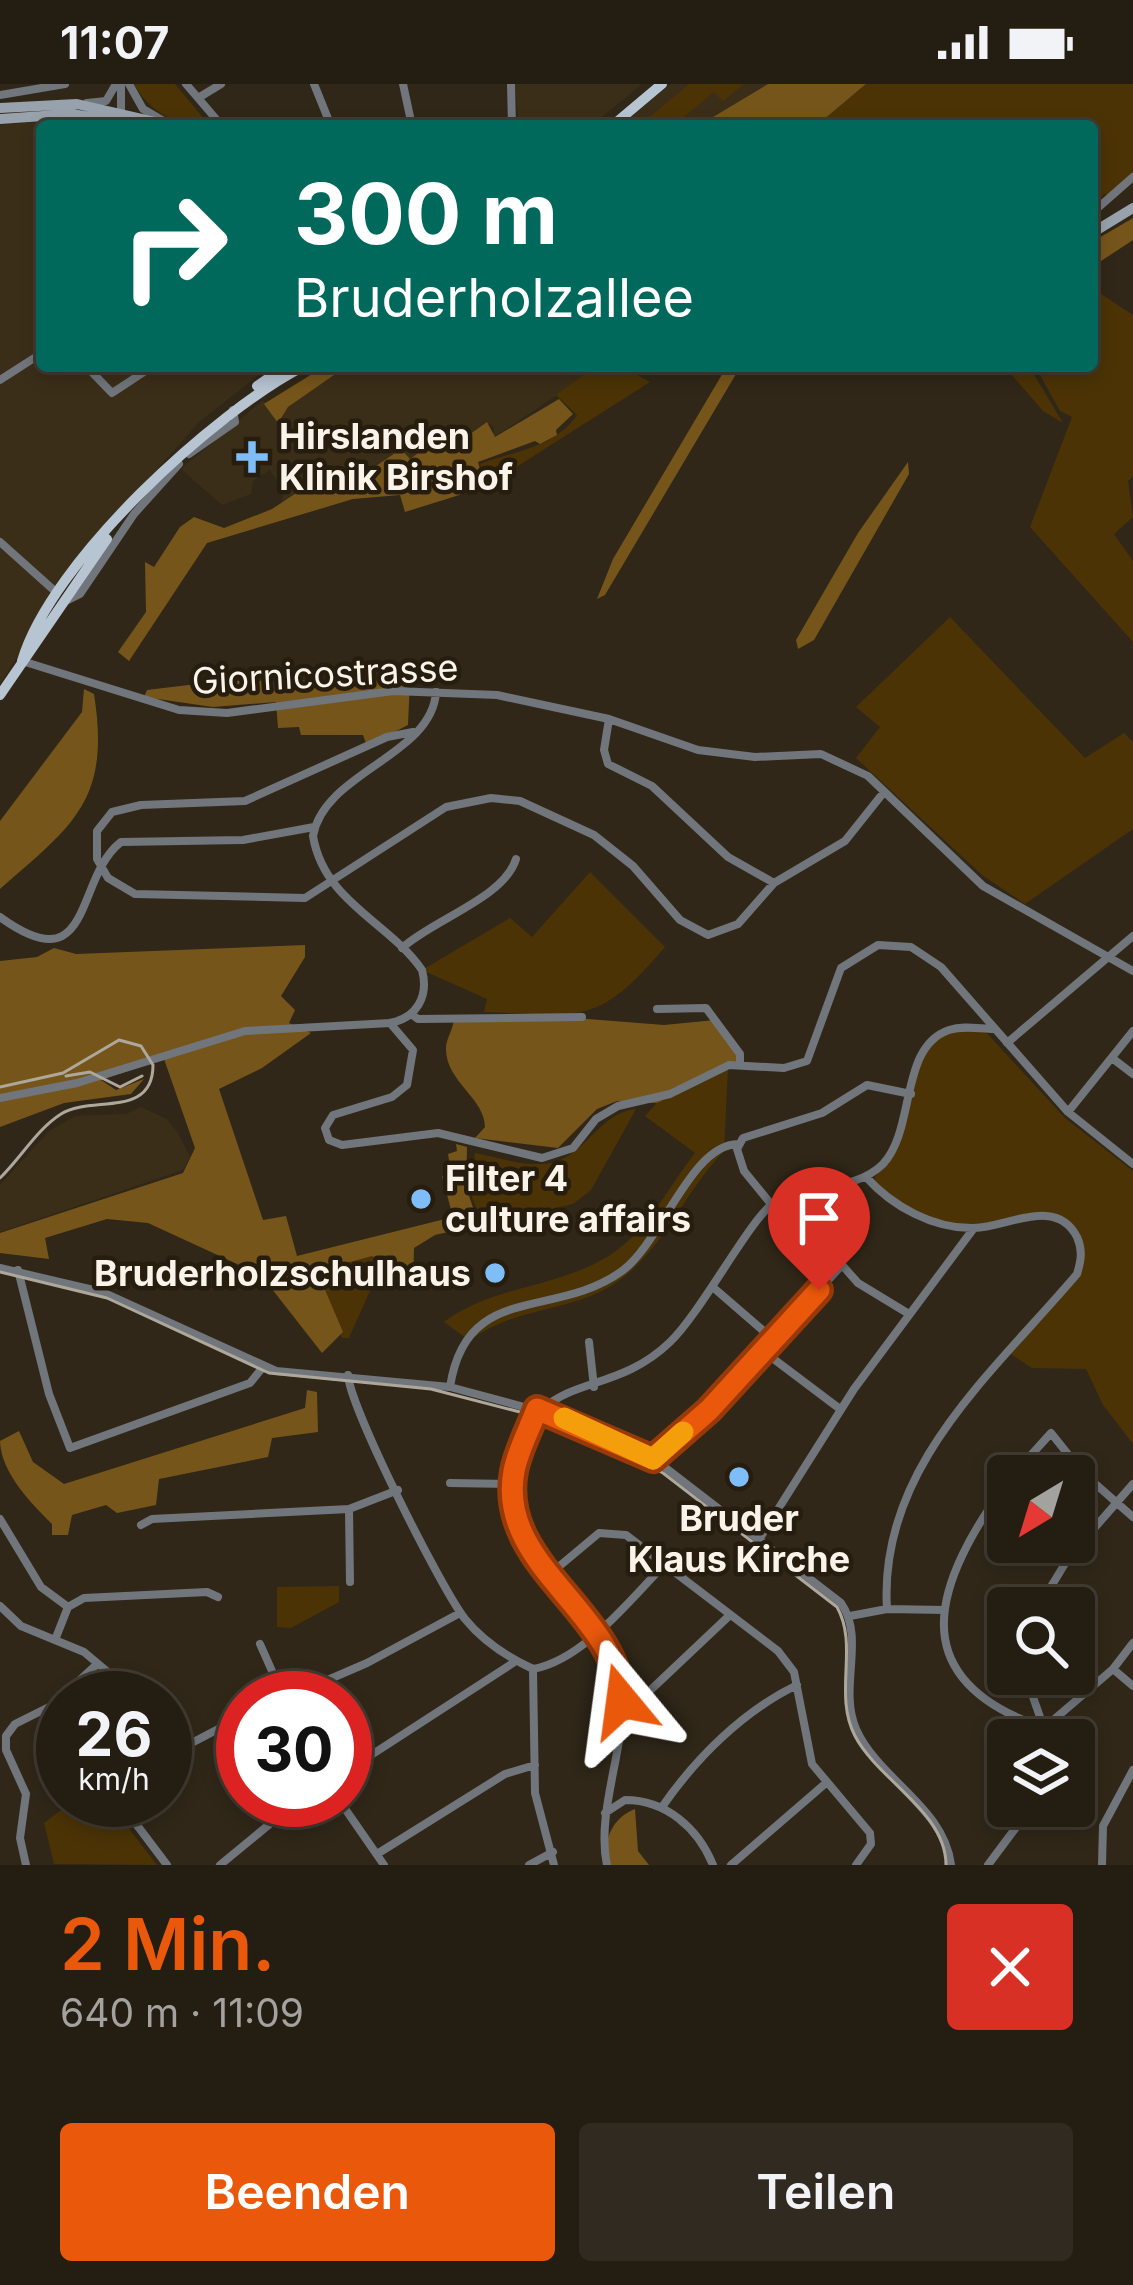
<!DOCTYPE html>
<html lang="de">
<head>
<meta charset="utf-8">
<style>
  body { margin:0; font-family:Inter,sans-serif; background:#302a20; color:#f1f3f6; height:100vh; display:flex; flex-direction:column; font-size:45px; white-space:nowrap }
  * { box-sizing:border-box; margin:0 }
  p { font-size:39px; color:#a3a29f }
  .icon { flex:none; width:66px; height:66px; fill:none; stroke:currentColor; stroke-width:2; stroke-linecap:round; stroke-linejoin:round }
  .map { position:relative; height:1781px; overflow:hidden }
  .panel { display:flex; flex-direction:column; background:#241d12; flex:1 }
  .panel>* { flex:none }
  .top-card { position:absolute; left:36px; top:36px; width:1062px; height:252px; border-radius:12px; box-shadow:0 6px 18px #0003,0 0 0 3px #413b32; background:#00695c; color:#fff; overflow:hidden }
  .needle { width:78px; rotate:218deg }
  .buttons { position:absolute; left:987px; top:1371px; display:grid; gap:24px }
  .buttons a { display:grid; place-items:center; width:108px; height:108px; border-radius:12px; background:#241d12; box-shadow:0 6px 18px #0003,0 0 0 3px #413b32; font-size:60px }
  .speed { position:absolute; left:36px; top:1587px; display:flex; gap:24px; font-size:60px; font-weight:700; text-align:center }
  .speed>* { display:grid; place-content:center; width:156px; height:156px; border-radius:50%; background:#241d12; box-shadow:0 6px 18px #0003,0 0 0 3px #413b32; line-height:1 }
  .speed small { font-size:30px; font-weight:400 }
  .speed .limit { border:18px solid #d22; background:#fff; color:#111 }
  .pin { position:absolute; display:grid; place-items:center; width:102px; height:102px; color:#fff; margin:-123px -51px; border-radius:50% 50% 50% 0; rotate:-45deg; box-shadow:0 0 12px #0007 }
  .pin .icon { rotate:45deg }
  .me { position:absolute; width:132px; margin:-66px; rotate:344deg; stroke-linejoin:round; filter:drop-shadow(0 0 9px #0008) }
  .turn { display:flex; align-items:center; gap:42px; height:252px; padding:0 60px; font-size:54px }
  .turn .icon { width:156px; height:156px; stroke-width:2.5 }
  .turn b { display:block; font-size:84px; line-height:102px }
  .round { display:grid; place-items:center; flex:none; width:126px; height:126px; border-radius:12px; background:#302a20 }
  .summary { display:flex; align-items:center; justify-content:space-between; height:204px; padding:0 60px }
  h1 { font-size:72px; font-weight:600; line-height:90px; color:#ea580c }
  .action { display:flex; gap:24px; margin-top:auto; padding:24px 60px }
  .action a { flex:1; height:138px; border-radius:12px; background:#ea580c; color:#fff; font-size:48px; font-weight:600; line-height:138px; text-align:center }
  .action a+a { background:#302a20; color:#f1f3f6 }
  .status { display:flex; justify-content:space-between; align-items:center; height:84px; padding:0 60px; background:#241d12; direction:ltr }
  .status svg { height:33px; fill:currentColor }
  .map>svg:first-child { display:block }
  .built { fill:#3b2e19 }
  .green { fill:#4b3306 }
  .forest { fill:#76551a }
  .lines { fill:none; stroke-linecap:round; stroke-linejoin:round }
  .minor { stroke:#70767c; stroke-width:8 }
  .secondary { stroke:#98a2ad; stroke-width:10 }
  .primary { stroke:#b7c4d2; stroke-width:10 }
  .tram { stroke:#aea79b; stroke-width:3 }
  .route-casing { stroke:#983908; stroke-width:30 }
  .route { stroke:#ea580c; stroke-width:21 }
  .slow { stroke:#f59e0b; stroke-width:21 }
  .poi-dot { fill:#7fbdf9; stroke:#261d0f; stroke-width:4.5 }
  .labels { text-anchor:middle; stroke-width:9; stroke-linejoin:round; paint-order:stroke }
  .poi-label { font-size:36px; font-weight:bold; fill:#f9f3e9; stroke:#261d0f; text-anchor:start }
  .street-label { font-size:36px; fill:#f9f3e9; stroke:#261d0f }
</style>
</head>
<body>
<div class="status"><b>11:07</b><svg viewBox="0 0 49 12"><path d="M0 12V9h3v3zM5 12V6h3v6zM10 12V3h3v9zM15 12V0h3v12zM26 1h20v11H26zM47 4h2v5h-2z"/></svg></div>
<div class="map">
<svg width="1133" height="1781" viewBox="0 0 1133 1781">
  <rect width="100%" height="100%" fill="#302718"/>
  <path class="built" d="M515,0H642L591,42H519Z
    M671,0H768L698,42H619Z
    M60,36L111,42H42V282H270L199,338L88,464L0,600V41Z
    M347,282H596L597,284L493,354L494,343L487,339L448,366L410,375L400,365L361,392L282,418L283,406L270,386L253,397L251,410L222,421L181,385L263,316L277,338L288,323Z
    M141,1023L167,1035L178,1049L190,1073L183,1086L0,1148V1101L49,1047L75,1032L126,1030Z"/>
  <path class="green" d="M134,0H175L210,42C177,42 150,29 134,0Z
    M689,0H744L723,17L714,8L673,42H639Z
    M866,0H1133V93L1114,111L1104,110L1092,127V42H816Z
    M1092,204L1133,231V392L1128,397L1133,433L1114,450L1133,477V558L1030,443L1072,333L1060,327L1035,282H1092Z
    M596,282H621L650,298L488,401L480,380C517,366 554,364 577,331L556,311Z
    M1004,282H1029L1063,339L1043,327Z
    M950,533L1085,674L1124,649L1133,658V745L1025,820L982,791L856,674L880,643L856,623Z
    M590,788L665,863C597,943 583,931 484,928L487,915L422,886L510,834L532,853Z
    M950,945H983L1065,1034L1133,1087V1360L1103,1321L1086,1285L1032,1284L1009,1269L1077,1190L1081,1178L1073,1146C1027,1122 1017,1146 972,1144C935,1142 906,1124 876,1104L875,1093L893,1066L923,968Z
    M728,984L724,1067C685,1107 664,1165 617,1198C572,1229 514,1222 470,1257L444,1238C493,1201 559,1204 610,1171C648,1147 668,1103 695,1069L645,1032L657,1019Z
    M636,1025L591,1106L573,1120L483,1141L470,1108L475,1069C496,1073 520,1081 541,1080C583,1080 596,1029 636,1025Z
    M382,1168L396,1180L369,1209L349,1254H342L319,1188Z
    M339,1502V1518L291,1544L277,1543V1503Z
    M74,1716H107L157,1781L54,1780L44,1739Z"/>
  <path class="forest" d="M768,0H866L816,42H698Z
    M1133,134V156L1092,183V158Z
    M325,282H347L288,323L278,339L264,320L246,331Z
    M727,282L739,285L605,511L597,515L613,475Z
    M559,315L573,330L556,346L557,351L540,360L535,357L478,378L485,403L405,428L400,411L353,415L207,459L129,577L118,568L146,528L145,478L154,483L180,443L194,433L224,444L272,425L316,396L361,392L401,365L410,375L438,355L448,366L487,338L495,353Z
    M908,378L909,390L814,556L798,565L796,556L858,449Z
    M410,596L408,641L367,662L363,651H301L299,643L278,644L276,618L213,623L144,613L147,606L222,597Z
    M84,605L94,610C111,717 73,741 0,805V737L82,628Z
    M305,861V873L281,912L295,926L289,939L311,949L262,984L219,1005L263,1136L286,1132L297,1172L453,1133L442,1092L451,1088L448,1070L457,1067L456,1060L467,1063L466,1103L479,1141L435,1151L414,1164L413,1204L372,1172L317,1187L343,1248L322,1269L261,1191L148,1139L107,1135L45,1154L49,1175L0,1169V1149L183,1089L195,1064L164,975L101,996L116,1006L144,995L131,1010L64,1019L0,1043V877L37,873L54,864L76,870Z
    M575,934L664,941L715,936L740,970V979L657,1019L617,1017L597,1025L558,1064L475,1054L485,1043C485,1014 445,997 446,964C446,955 453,946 454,935Z
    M307,1306L317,1308L318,1348L272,1354L268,1373L159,1395L156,1421L117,1429L106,1421L72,1431L68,1451H52V1440C31,1419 1,1389 0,1357L19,1347L33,1378L64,1400L305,1324Z
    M635,1725L638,1767L649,1781H607C603,1756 612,1734 635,1725Z"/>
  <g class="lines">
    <path class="minor" d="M121,0V27
      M129,0L143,25L167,39
      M186,0L222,42
      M314,0L331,42
      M403,0L412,42
      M511,0L512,42
      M0,11L65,0
      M198,14L221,0
      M87,19L106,17L116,0
      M1092,129L1133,93
      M86,282L112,309L153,282
      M0,296L42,269
      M189,370L235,338L233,326
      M0,458L57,509
      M68,516L80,510L134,430L179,380
      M22,577L179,626L227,629L393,607L497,611L609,635L698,666L755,673L821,670L868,692L983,802L1133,887
      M609,635L604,666L608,680L652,702L728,773L774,799
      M413,648L387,653L245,717L141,721L112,728L97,747V775L108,794L135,810L305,814L446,723L491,714L520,717L594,751L633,782L680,836L708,851L738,840L774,799L845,757L884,708
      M0,833C94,901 74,794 121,758L243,756L314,743
      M402,864C434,835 504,814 516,775
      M657,925L706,924L740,970V979
      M411,930L418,935L582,933
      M390,939L413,966L407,1001L392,1013L333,1031L325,1044L329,1056L342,1061L438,1049L542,1074L573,1064L596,1035L618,1022L670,1010L729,981L784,984L807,977L841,884L878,861L911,863L941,883L1068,1028L1133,1080
      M1007,959L1133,852
      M1112,974L1133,990
      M0,1014L77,999L245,947L390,939C417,934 429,912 422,886C389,838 324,818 313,752C324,688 432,672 436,608
      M1068,1028L1133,947
      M866,1093C892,1122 933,1145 974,1144C1008,1143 1056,1112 1077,1153C1083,1166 1081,1177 1077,1190C993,1289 878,1384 887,1525
      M771,1120L744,1087L737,1065L743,1054L822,1029L867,1001L911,1010
      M0,1184L102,1208L276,1287L450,1303L572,1336L654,1375L841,1519C866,1555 838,1604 856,1645C879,1696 944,1723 951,1781
      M18,1186L49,1310L70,1364L250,1299L263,1283
      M715,1205L774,1256
      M589,1258L594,1303
      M763,1267L840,1325
      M348,1291C350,1324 442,1506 465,1535C483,1557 507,1573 533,1585
      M450,1303C466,1197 555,1236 622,1187C662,1158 690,1061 738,1060
      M654,1375L709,1326L842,1181L858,1199L909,1230
      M1012,1392L1051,1349L1083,1389L1133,1433
      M1008,1397C935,1498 898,1594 1044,1644L1113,1585L1133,1559
      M450,1399L514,1400
      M349,1425L350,1498
      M0,1435L41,1503L68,1523
      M141,1441L152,1435L349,1425L398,1406
      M758,1457L854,1305L974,1144
      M550,1490L599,1449L626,1451L778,1567L794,1588L812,1680L870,1749L871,1760L856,1781
      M0,1522L21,1542L84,1568L115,1594L117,1614
      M1038,1524L1069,1473L1133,1400
      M850,1532L887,1525L944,1526
      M55,1556L68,1523L84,1514L207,1508L218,1513
      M260,1560L284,1614
      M533,1585L535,1709L554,1781
      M533,1585C583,1576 630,1516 664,1481
      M1113,1585L1133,1602
      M1025,1590L1048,1656
      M286,1614L367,1579L460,1529
      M621,1634L730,1531
      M165,1673L243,1632
      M345,1688L516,1577
      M118,1716L167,1781
      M339,1716L384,1781
      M662,1723C696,1674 743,1627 797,1601
      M605,1729L625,1716C666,1716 698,1744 713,1781
      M377,1770L505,1690L535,1681
      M26,1781L20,1754L26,1710L6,1666V1652L15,1640L53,1621L95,1582
      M220,1781L299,1716
      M529,1781L553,1768
      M607,1781C593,1716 642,1632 614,1575C584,1511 500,1468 514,1388C533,1280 605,1321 670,1258C700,1230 752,1132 773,1120C806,1100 855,1108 883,1080C916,1045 899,963 949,946C964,941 980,945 994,945
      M731,1781L826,1699
      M988,1781L1032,1722
      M1102,1781L1103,1742L1133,1686"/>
    <path class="secondary" d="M0,24L77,20L173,42
      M0,35L72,30L143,42
      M1092,149L1133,124"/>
    <path class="primary" d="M612,42L662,0
      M257,302L286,282
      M22,577C51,478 214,328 304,282
      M0,611L107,455"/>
    <path class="tram" d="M66,992L90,988L120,1003L142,992
      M0,1003L63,989L119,956L141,962L153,981C153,1035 91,1011 61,1030C36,1046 21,1074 0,1094
      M0,1188L107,1214L269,1289L431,1305L574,1342L663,1389L837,1523C859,1562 833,1610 855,1652C878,1696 946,1728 946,1781"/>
  </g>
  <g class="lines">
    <defs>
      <path id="route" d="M622,1617C618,1527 496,1482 514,1387C518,1366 530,1344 537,1325L653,1375L709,1326L819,1206"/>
    </defs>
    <use href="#route" class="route-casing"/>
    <use href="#route" class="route"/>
    <path class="slow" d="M564,1334L653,1375L683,1348"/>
  </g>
  <g class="poi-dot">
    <path d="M246 355h12v12h12v12h-12v12h-12v-12h-12v-12h12z"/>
    <circle cx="421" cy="1115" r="12"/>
    <circle cx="495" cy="1189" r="12"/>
    <circle cx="739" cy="1393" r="12"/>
  </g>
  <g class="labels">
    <g class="poi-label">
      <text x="279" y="365">Hirslanden<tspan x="279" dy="41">Klinik Birshof</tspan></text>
      <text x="445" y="1107">Filter 4<tspan x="445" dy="41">culture affairs</tspan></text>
      <text x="471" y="1202" text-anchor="end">Bruderholzschulhaus</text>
      <text x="739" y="1447" text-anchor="middle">Bruder<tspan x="739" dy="41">Klaus Kirche</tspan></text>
    </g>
    <g class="street-label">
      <text transform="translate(325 590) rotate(-3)" y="13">Giornicostrasse</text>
    </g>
  </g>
</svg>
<div class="buttons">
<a><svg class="needle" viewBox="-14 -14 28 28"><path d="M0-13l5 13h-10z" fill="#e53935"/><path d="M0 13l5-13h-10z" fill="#a3a29f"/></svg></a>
<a><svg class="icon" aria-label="search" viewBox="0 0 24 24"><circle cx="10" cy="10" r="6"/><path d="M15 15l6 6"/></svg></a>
<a><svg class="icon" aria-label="layers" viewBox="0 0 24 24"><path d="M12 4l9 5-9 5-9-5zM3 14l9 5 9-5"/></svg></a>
</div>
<div class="speed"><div>26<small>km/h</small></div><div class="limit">30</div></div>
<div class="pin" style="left:819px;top:1206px;background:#d93025"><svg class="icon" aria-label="arrive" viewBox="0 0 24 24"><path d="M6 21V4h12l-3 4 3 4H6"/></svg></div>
<svg class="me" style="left:622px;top:1617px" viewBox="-20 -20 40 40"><path d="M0-17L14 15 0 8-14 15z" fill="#ea580c" stroke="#fff" stroke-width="4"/></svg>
<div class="top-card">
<div class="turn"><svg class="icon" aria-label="right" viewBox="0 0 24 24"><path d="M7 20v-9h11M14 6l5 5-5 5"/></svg><div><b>300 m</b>Bruderholzallee</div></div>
</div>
</div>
<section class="panel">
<div class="summary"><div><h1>2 Min.</h1><p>640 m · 11:09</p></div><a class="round" style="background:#d93025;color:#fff"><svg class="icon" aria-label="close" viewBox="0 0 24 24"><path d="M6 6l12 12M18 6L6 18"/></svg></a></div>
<div class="action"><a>Beenden</a><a>Teilen</a></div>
</section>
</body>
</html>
